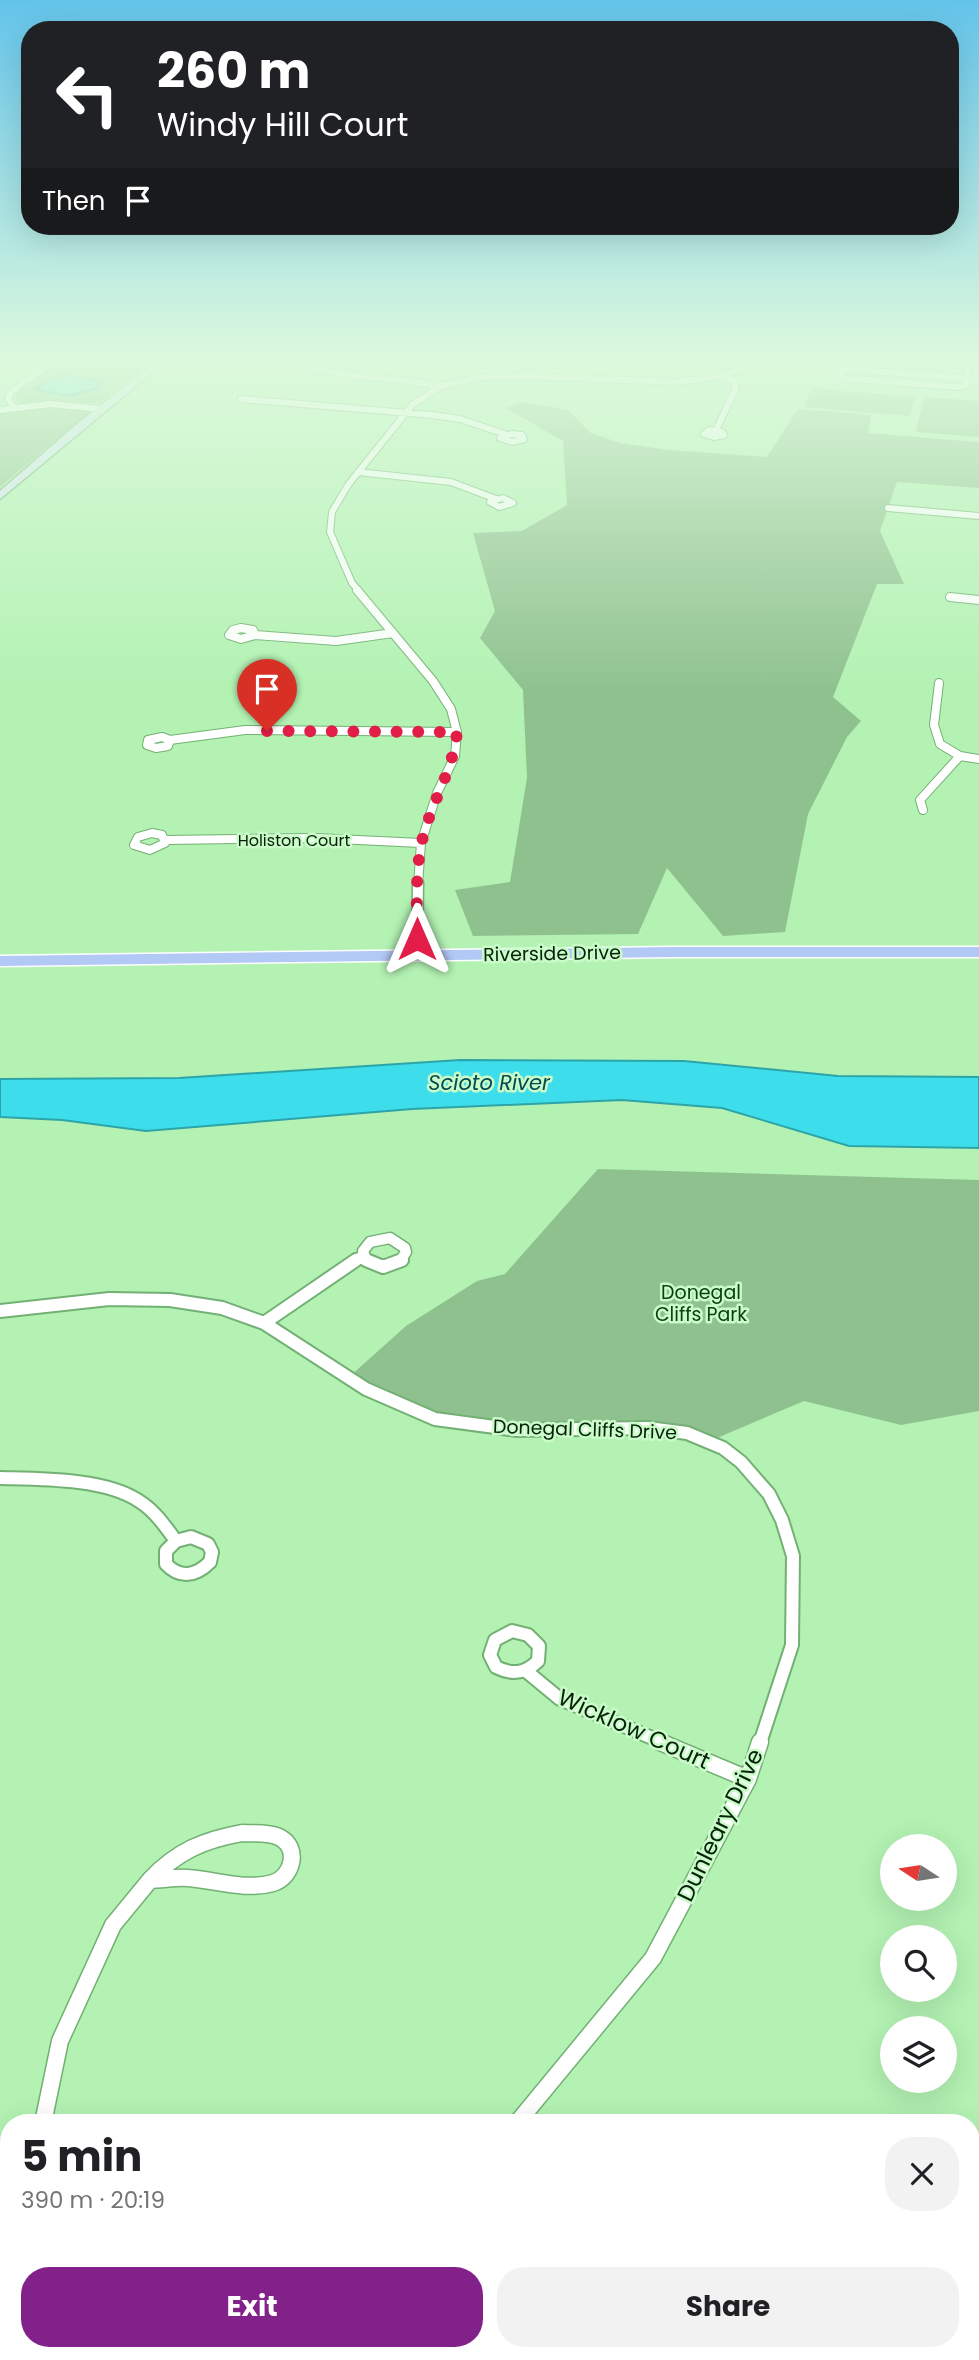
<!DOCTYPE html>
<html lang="en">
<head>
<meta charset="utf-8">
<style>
  body { margin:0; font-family:Poppins,sans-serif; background:#f2f2f2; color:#202124; height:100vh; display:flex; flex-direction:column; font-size:26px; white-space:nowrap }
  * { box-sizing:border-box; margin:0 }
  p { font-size:23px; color:#757577 }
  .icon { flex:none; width:38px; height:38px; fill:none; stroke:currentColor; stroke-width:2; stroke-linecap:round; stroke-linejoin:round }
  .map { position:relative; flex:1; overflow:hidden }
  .drawer { position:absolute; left:0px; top:2114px; width:980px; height:247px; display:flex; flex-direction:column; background:#fff; border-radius:28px 28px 0 0; box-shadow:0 7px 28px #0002 }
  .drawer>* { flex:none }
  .hud { position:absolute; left:21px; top:21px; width:938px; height:214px; border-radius:28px; box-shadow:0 7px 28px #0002; background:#202124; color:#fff; overflow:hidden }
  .needle { width:46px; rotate:282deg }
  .tools { position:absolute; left:880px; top:1834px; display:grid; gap:14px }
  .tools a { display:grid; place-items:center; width:77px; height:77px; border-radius:50%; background:#fff; box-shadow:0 7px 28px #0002; font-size:35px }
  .pin { position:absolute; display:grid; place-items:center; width:60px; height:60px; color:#fff; margin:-72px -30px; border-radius:50% 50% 50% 0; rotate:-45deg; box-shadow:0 0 7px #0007 }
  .pin .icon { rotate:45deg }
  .me { position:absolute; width:77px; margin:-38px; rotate:0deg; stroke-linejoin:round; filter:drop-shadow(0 0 5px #0008) }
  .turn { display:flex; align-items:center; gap:24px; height:147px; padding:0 21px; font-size:32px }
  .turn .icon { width:91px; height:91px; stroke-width:2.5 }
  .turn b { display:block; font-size:49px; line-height:60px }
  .then { display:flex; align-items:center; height:66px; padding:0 21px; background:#0003; gap:14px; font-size:26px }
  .round { display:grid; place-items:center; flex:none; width:74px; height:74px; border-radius:28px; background:#f2f2f2 }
  .summary { display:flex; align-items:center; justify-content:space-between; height:119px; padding:0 21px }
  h1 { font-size:42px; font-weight:700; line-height:52px }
  .cta { display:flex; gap:14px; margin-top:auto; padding:14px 21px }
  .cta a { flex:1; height:80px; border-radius:28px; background:#83218b; color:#fff; font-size:28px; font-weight:700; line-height:80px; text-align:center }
  .cta a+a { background:#f2f2f2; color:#202124 }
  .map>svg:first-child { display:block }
  .green { fill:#8fc18f }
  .water { fill:#3dddec; stroke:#2da5a8; stroke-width:2 }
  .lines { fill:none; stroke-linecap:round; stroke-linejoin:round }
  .street-far4-casing { stroke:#73b074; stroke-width:8 }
  .street-far3-casing { stroke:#73b074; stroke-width:10 }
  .street-far2-casing { stroke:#73b074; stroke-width:13 }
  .street-far1-casing { stroke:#73b074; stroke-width:16 }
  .street-casing { stroke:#73b074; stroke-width:19 }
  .secondary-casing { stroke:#73b074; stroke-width:3 }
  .primary-casing { stroke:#fff; stroke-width:3 }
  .street-far4 { stroke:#fff; stroke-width:6 }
  .street-far3 { stroke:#fff; stroke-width:8 }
  .street-far2 { stroke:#fff; stroke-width:10 }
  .street-far1 { stroke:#fff; stroke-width:12 }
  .street { stroke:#fff; stroke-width:16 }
  .secondary { fill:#d9e3fa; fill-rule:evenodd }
  .primary { fill:#b2c8f5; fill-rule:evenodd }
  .route { stroke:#e11d48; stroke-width:12; stroke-dasharray:0 21.6 }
  .labels { text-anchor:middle; stroke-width:5; stroke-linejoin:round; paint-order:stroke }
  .far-street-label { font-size:16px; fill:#08210a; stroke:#c9fcc9 }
  .street-label { font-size:19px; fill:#08210a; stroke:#c9fcc9 }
  .park-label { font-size:19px; fill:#0b4111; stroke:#c9fcc9 }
  .water-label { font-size:21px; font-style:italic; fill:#034b52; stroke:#c9fcc9 }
  .near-street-label { font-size:23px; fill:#08210a; stroke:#c9fcc9 }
</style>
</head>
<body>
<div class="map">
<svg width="979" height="2360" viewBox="0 0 979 2360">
  <rect width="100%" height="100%" fill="#b3f2b3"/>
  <path class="green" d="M59,361H153L99,403H18L15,396L19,389Z
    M811,388L915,397L910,416L804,407Z
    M924,397L979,401V437L916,432Z
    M524,402L568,410L591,433L620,443L669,450L767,457L798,409L871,415L868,433L979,442V488L897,482L880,531L904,584H877L833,697L861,721L847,737L808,814L785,932L723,936L667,868L638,934L473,936L455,890L510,882L527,778L523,690L480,638L495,611L473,533L522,531L567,505L563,441L506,408Z
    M25,409H83L88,413L0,487V413Z
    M598,1169L979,1180V1411L901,1425L804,1401L710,1441L696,1435L517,1430L435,1419L349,1377L406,1326L477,1281L505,1274Z"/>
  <path class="water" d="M62,374L99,381V388L68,396L34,389Z
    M460,1060L684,1061L838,1076L979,1077V1148L849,1146L722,1108L622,1100L412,1109L146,1131L62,1120L0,1117V1079L179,1078Z"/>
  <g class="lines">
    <defs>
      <path id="street-far4" d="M295,361C341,381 392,374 440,387
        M845,361L841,378L957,387L965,385L970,361
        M843,369L966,378
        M241,399L432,415L460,419L505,434
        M14,408L8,398L11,392L53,361
        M0,410L50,404L101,409
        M709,430L722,432L724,435L714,437L704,434Z
        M716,430L736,388L733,381L721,375
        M512,434L522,435L524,439L512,442L500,438Z
        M358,472L451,482L496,499
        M503,498L513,503L499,507L490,502Z
        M888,508L979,516
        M359,591L352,583L330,532L332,512L348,485L412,405L441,386L480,377L526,376L676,382L721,376L757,361"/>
      <path id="street-far3" d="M357,590L433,681L451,709L457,732L455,756L437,793L421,843L418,885
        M950,597L979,600
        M241,628L253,630L255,635L241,639L229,635L233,630Z
        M255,635L336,641L393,633
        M939,683L934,725L940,744L960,756L979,759
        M162,737L170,740L168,746L156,748L147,745L148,740Z
        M170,740L245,730L457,732
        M923,810L920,800L959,757
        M152,833L162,835L165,843L150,850L134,845L138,837Z
        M166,840L316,838L421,843"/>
      <path id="street-far2" d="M417,955L418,883
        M353,1261L363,1256
        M369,1261L366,1260L363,1251L370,1242L390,1238L405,1248L406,1252L400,1261"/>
      <path id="street-far1" d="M366,1260L383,1267L402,1260
        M0,1311L109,1299L170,1300L222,1308L264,1323L366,1389L435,1419L517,1430L648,1428L687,1433L723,1448L741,1462L769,1494L782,1520L793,1556L792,1645L760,1743
        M264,1323L356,1260
        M0,1478C40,1479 105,1478 139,1501C155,1511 165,1526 176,1541
        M191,1537L208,1544L212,1552L210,1562C196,1576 180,1579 166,1564V1551L176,1541Z
        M512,1631L528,1635L539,1646L538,1661C525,1674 512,1675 496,1667L490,1655L495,1640Z
        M526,1671L560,1699L664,1743"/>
      <path id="street" d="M660,1742L748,1779
        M242,1833C254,1834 268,1832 279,1837C300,1847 293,1877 273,1883C246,1891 215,1880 188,1878C175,1877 163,1880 150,1880C177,1851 204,1840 242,1833Z
        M43,2123L60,2041L113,1925L150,1880
        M517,2123L653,1958L748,1779L760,1742
        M0,2353L9,2349
        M324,2360L327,2352"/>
      <path id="secondary" d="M157,361H166L0,499V491L78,423Z"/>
      <path id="primary" d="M673,947H979V957H673L0,966V956Z"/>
    </defs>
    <use href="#street-far4" class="street-far4-casing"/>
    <use href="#street-far3" class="street-far3-casing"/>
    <use href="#street-far2" class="street-far2-casing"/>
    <use href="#street-far1" class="street-far1-casing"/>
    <use href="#street" class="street-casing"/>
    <use href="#secondary" class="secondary-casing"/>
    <use href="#primary" class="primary-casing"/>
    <use href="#street-far4" class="street-far4"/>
    <use href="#street-far3" class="street-far3"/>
    <use href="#street-far2" class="street-far2"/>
    <use href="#street-far1" class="street-far1"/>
    <use href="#street" class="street"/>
    <use href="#secondary" class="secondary"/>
    <use href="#primary" class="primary"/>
  </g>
  <linearGradient id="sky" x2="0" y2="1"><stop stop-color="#63c4ea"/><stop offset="0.52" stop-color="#ddf9dd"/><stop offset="1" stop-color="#ddf9dd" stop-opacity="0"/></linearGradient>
  <rect width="979" height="691" fill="url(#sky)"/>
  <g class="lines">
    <path class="route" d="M267,731L457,732C453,771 431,803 422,841C415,872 417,907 417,939"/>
  </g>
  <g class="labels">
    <g class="far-street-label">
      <text x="294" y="846">Holiston Court</text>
    </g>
    <g class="street-label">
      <text transform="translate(552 953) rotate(-1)" y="7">Riverside Drive</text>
      <text transform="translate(585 1429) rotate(2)" y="7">Donegal Cliffs Drive</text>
    </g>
    <g class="park-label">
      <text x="701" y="1299">Donegal<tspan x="701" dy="22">Cliffs Park</tspan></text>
    </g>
    <g class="water-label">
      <text x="489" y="1090">Scioto River</text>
    </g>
    <g class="near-street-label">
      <text transform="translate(634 1729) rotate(24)" y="8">Wicklow Court</text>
      <text transform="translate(720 1825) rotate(-64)" y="8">Dunleary Drive</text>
    </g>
  </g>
</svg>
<div class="tools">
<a><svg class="needle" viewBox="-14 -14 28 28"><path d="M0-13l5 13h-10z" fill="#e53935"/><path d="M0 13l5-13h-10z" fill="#757577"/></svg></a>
<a><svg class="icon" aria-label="search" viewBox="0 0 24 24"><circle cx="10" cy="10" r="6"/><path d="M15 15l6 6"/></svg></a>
<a><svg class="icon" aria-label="layers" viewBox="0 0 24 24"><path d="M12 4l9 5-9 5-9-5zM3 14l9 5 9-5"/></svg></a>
</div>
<div class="pin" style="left:267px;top:731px;background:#d93025"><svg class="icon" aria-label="arrive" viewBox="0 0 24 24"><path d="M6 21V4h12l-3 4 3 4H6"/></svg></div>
<svg class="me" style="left:417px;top:939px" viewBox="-20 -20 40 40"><path d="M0-17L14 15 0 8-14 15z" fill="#e11d48" stroke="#fff" stroke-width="4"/></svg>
<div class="hud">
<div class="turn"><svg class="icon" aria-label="left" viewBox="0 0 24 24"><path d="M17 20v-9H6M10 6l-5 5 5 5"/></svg><div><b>260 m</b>Windy Hill Court</div></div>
<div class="then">Then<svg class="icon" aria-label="arrive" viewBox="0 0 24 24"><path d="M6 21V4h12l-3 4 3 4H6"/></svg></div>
</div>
<section class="drawer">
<div class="summary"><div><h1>5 min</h1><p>390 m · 20:19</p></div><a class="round"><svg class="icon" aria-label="close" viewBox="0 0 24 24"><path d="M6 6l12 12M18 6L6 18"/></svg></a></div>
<div class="cta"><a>Exit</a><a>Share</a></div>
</section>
</div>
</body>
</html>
